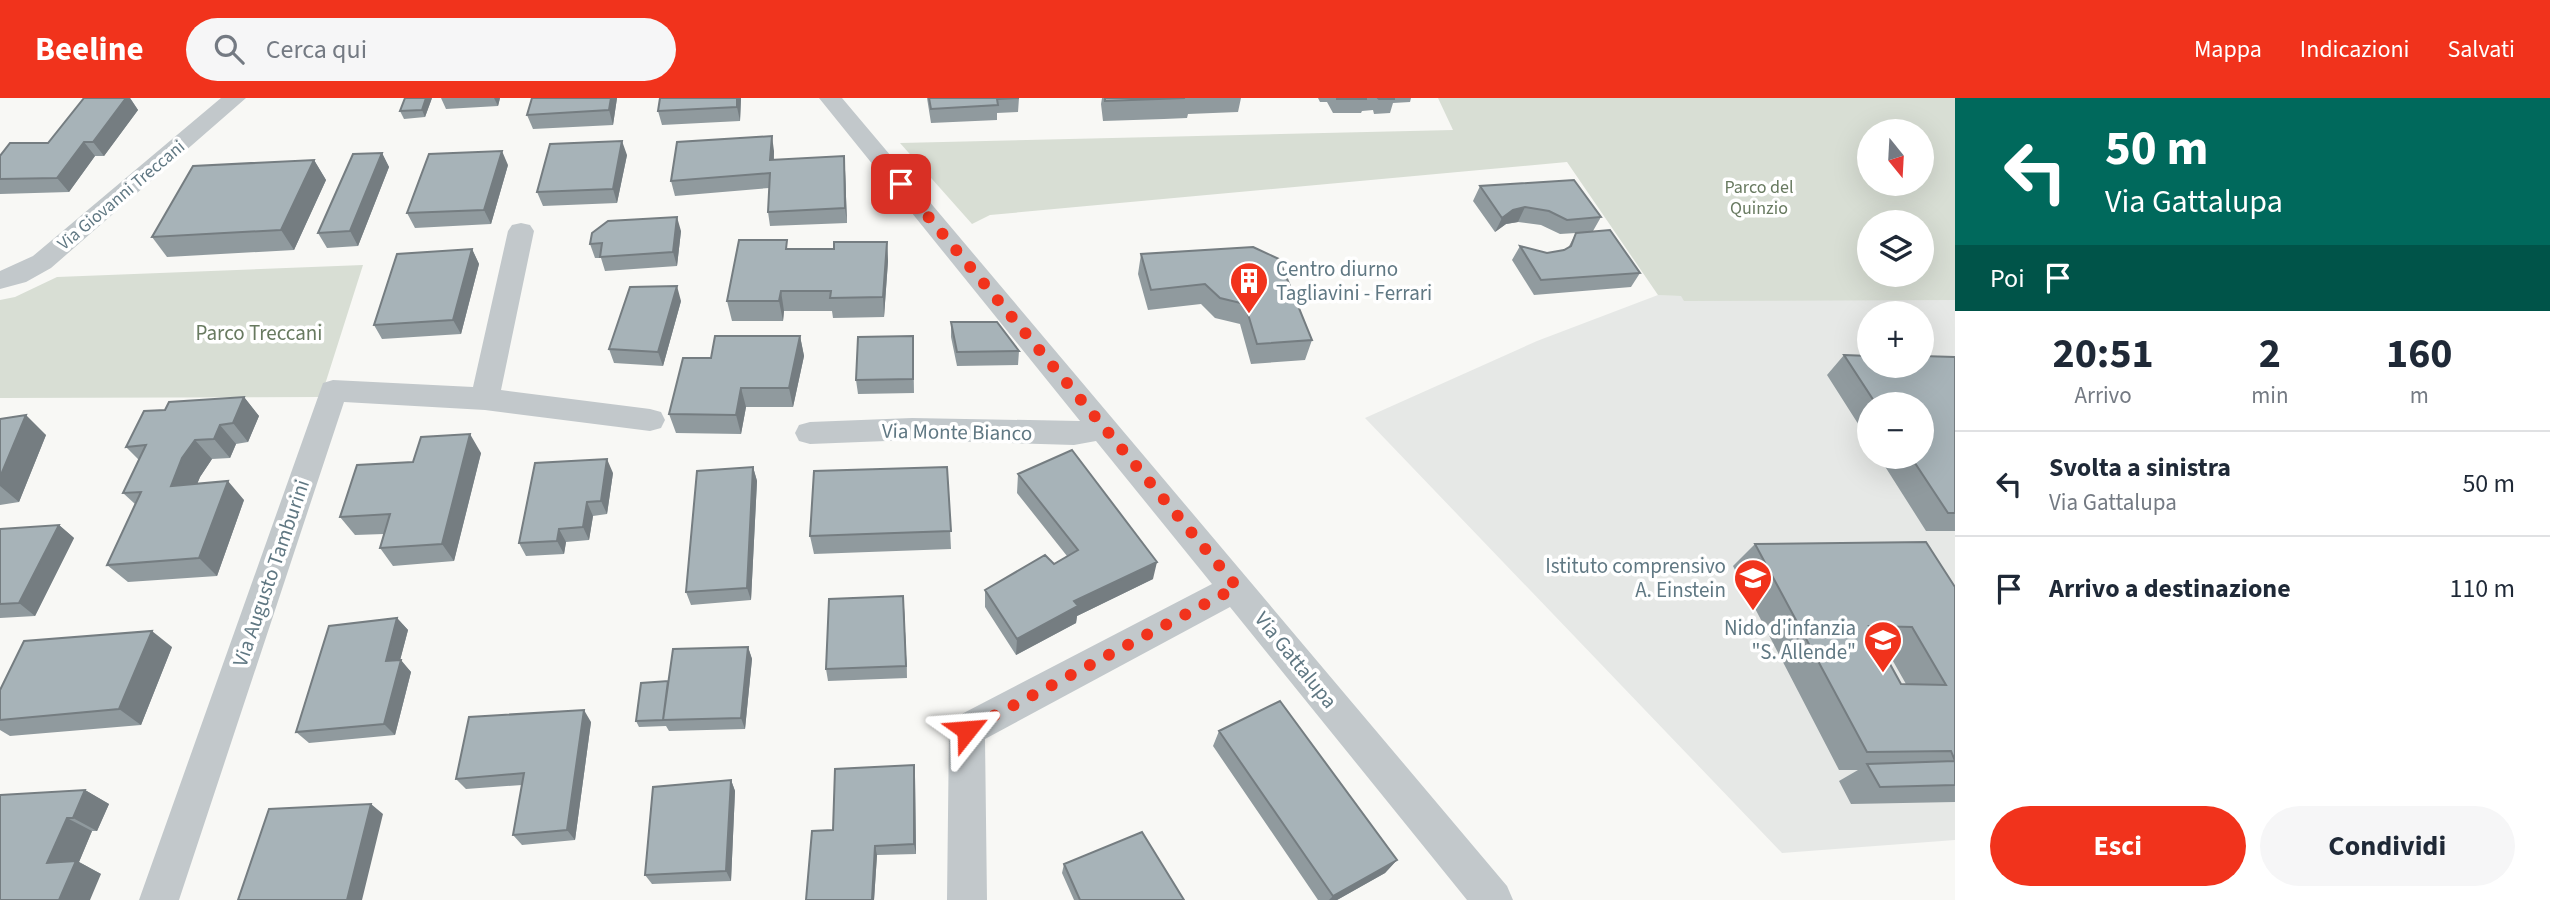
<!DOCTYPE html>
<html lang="it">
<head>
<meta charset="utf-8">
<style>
  body { margin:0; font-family:"Source Sans 3",sans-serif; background:#f6f6f7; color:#1f2937; height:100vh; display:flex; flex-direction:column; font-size:26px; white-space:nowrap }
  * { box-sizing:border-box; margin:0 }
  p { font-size:23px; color:#747a83 }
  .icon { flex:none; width:38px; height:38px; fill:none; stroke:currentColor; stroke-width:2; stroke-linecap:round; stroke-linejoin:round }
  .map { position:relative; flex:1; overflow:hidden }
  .side { display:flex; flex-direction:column; background:#fff; width:595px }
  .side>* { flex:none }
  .banner { background:#00695c; color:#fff; overflow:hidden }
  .needle { width:46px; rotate:162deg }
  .controls { position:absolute; left:1857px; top:21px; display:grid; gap:14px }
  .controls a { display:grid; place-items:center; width:77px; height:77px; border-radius:50%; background:#fff; box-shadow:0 7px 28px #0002; font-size:35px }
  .pin { position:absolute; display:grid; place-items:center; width:60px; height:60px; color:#fff; margin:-30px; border-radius:14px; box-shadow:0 4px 10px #0006 }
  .me { position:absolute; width:77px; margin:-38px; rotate:62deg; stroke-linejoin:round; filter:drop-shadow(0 0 5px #0008) }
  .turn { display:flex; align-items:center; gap:24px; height:147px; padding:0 35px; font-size:32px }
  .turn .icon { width:91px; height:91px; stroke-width:2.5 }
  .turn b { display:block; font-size:49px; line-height:60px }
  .then { display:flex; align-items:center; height:66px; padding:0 35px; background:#0003; gap:14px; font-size:26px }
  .eta { display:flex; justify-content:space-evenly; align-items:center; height:119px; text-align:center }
  .eta b { font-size:42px; font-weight:700; line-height:49px }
  .button { display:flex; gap:14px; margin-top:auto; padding:14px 35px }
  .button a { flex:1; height:80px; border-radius:42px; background:#f1331c; color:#fff; font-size:28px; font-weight:700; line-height:80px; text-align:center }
  .button a+a { background:#f6f6f7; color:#1f2937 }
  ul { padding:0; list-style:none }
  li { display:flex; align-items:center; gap:21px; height:105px; padding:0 35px; border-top:2px solid #e0e1e3 }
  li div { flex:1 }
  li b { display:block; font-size:26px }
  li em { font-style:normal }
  header { display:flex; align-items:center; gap:42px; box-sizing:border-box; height:98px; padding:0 35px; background:#f1331c; color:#fff }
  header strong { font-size:33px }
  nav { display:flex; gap:38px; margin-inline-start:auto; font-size:24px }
  .search { width:490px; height:63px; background:#f6f6f7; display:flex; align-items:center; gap:18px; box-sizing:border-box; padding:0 24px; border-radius:38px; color:#747a83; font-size:26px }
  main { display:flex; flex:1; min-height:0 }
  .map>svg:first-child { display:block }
  .built { fill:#e6e8e6; fill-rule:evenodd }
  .green { fill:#d8ded4; fill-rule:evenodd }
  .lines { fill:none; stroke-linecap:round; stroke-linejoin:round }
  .minor { fill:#c2c8cb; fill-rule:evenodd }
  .wall { fill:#909a9e; fill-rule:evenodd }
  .shaded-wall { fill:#757d81 }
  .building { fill:#a7b3b8; stroke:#757d81; stroke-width:2; fill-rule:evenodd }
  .route { stroke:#f1331c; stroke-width:12; stroke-dasharray:0 21.6 }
  .labels { text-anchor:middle; stroke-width:7; stroke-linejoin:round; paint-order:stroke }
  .far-park-label { font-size:18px; fill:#687a60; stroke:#fff }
  .far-street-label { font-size:18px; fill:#607883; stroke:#fff }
  .poi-label { font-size:21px; fill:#607883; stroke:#fff; text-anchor:end }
  .park-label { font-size:21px; fill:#687a60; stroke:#fff }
  .street-label { font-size:21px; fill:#607883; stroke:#fff }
</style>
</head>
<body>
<header>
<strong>Beeline</strong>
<div class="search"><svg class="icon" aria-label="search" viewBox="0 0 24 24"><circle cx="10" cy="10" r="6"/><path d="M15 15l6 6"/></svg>Cerca qui</div>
<nav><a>Mappa</a><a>Indicazioni</a><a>Salvati</a></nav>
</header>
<main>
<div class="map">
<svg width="1955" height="802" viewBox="0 0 1955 802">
  <rect width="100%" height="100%" fill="#f8f8f5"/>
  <path class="built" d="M1658,197L1955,202V742L1782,755L1365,320L1537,243ZM1869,215H1922V268H1869ZM1869,306H1922V359H1869Z"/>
  <path class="green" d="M1438,0H1955V202L1684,203L1681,198L1658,197L1567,64L990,117L972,126L900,45L1453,32ZM1869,33H1922V86H1869ZM1869,124H1922V177H1869Z
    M363,167L321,299L0,300V202L15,199L57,179Z"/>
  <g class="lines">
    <path class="minor" d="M221,0H246L51,170L26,184L0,191V173L33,158Z
      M819,0H842L1507,788L1513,802H1467L1230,509L985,641L987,802H947L949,632L954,620L1212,486L1096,343L1074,347L912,342L810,346L799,343L795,335L799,327L810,324L912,320L1080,323Z
      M521,125L530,127L534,133L501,292L650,311L661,314L665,322L661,330L650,333L485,312L344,304L179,802H139L323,285L333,282L473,289L508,133L512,127Z"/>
  </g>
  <path class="wall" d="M84,0H130L138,12L104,58H95L69,94L0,96V58L48,45Z
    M432,0L425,19L404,21L400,13Z
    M441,0H500L498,8L446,11Z
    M532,0H617L613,27L533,31L527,17Z
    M741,0L740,23L662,27L658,13Z
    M927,0H1019L1018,14L997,15V22L931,25Z
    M1102,0H1241L1238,14L1188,16L1187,20L1164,21L1103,23L1101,6Z
    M1318,0H1411L1410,4L1393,5L1390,15L1374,16L1373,12L1362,13L1361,15H1333L1327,4H1320Z
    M774,53V62L844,58L845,72L847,125L770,128L768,114L769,90L675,98L671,83Z
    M382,55L389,69L358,148L327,150L318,135Z
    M627,57L617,105L543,108L537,94Z
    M314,62L326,82L294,152L167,159L152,139Z
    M508,67L491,126L415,130L407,115Z
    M1480,88L1601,119L1593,133L1640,175L1631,189L1534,197L1512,162L1520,148L1547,155L1564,152L1568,150L1576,135L1560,136L1541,127L1518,124L1506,126L1495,134L1473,103Z
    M681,133L677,168L605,173L601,160H595L590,146Z
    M887,144L888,163L884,219L833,220L832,213H784L783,223H732L727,203L789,151H834Z
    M1253,149L1312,242L1305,262L1251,266L1240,226L1215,220L1201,206L1148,212L1138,176L1141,156Z
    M472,151L479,166L461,236L382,241L374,227Z
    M681,203L663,268L614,265L609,251Z
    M951,224L1019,253L1018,267L957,268L951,239Z
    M800,238L804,258L793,309H746L741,336L676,335L669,316L711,260Z
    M913,238L914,295L858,296L856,282Z
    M1844,257L1955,259V433H1926L1879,359H1922V306H1869V343L1827,277Z
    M244,299L259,318L248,344L236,346L230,360L212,361L200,379L197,386L244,402L217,478L128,484L107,467L135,406L123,395L139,362L126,349L165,312Z
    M0,321L46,337L19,404L0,407Z
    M481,355L454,463L393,468L380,450L384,436L355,437L340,419L413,364Z
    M753,369L757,383L751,502L691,507L686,494Z
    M947,369L951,451L814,456L810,438Z
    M613,375L607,416L593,418L589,442L566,444L564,456L526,458L519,445Z
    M1018,376L1153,481L1077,518L1076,525L1016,557L985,509V492L1054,466L1067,458L1017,395Z
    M59,427L74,440L35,518L0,520V431Z
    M1755,446L1955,489V704L1851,706L1839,683L1858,672H1839L1733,468ZM1881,549H1885L1906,586H1901Z
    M904,510L907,580L828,583L826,571Z
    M397,520L408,532L400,562L411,574L395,637L309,645L296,634Z
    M172,549L141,627L10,638L0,632V592Z
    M748,549L752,561L745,631L669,633L666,628L639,629L636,623L668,583Z
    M591,624L575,742L522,747L513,737L522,687L466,691L456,681Z
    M1219,633L1397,762L1385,775L1337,802H1318L1213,648Z
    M915,678L916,756L877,757L874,802H806L833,732Z
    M731,682L735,693L731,783L652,786L645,777Z
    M85,692L109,706L97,733H92L79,764L101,776L0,802Z
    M1064,766L1184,802H1074L1062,775Z"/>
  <path class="shaded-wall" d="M126,0H130L138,12L104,58L93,44Z
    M426,0H432L425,19L422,12Z
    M494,0H500L498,8Z
    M611,0H617L613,27L609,12Z
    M737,0H741L740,23L737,9Z
    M772,38L774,53L773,76L770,62Z
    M622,43L627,57L617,105L613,91Z
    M84,44L95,58L69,94L57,80Z
    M502,53L508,67L491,126L484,112Z
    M382,55L389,69L358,148L350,133Z
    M844,58L845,72L847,125L845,110Z
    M314,62L326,82L294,152L281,132Z
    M1525,109L1518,124L1506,126L1495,134L1502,120L1513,112Z
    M677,119L681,133L677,168L673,154Z
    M887,144L888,163L884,219L883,199Z
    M472,151L479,166L461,236L453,222Z
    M677,188L681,203L663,268L658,254Z
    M781,193L784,213L783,223L779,203Z
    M800,238L804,258L793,309L789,290Z
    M741,290L746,309L741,336L736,317Z
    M244,299L259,318L248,344L233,325Z
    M26,317L46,337L19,404L0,388V379Z
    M220,327L236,346L230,360L214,341Z
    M470,336L481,355L454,463L442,446Z
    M195,342L212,361L200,379L189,406L171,388L182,360Z
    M607,361L613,375L607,416L601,403Z
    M753,369L757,383L751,502L747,490Z
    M228,383L244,402L217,478L199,460Z
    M587,404L593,418L589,442L583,429Z
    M59,427L74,440L35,518L19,505Z
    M559,431L566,444L564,456L557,443Z
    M1157,464L1153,481L1077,518L1076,525L1016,557L1017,541L1074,503Z
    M903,498L904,510L907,580L906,568Z
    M397,520L408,532L397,574L386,563Z
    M152,533L172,549L141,627L119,611Z
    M748,549L752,561L745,631L741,620Z
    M401,562L411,574L395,637L384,626Z
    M584,612L591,624L575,742L567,732Z
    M914,667L915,678L916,756L914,746Z
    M731,682L735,693L731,783L726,773Z
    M85,692L109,706L97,733L73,720Z
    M371,706L383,716L362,802H347Z
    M67,720L92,733L79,764L101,776L90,802H59L47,765Z
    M875,748L877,757L874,802H872Z
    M1397,762L1385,775L1337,802H1329L1333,798Z"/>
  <path class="building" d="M84,0H126L93,44H84L57,80L0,81V58L10,45H48Z
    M405,0H426L422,12L400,13Z
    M532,0H611L609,12L527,17Z
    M660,0H737V9L658,13Z
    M929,0H1019L997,1L998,7L931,11Z
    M1105,0H1185L1105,3Z
    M1337,0H1366V1H1337Z
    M1378,0H1394V1H1379Z
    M772,38L770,62L844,58L845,110L768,114L770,75L671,83L677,44Z
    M622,43L613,91L537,94L550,46Z
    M502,53L484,112L407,115L429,56Z
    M382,55L350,133L318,135L353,56Z
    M314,62L281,132L152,139L193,68Z
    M1574,82L1601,119L1567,122L1549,113L1525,109L1513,112L1502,120L1480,88Z
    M677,119L673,154L600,159L602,145L590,146L592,135L608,123Z
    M1610,132L1640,175L1541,182L1520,148L1547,155L1564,152L1571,148L1576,135Z
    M739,142H787L786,151H834V144H887L883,199L830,200L831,193H781L779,203H727Z
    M1253,149L1279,161L1312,242L1257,246L1245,206L1220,200L1205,186L1151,192L1141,156Z
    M472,151L453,222L374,227L397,156Z
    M677,188L658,254L609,251L630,189Z
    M951,224H997L1019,253L957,254Z
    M715,238H800L789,290H741L736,317L669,316L683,260H711Z
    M913,238V281L856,282L858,239Z
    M1844,257L1869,258V268H1922V258L1955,259V415H1948L1911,359H1922V306H1876Z
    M244,299L233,325L220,327L214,341L195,342L182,360L171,388L228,383L199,460L107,467L141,394L123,395L146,347L126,349L144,313L165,312L169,304Z
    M26,317L0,379V321Z
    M470,336L442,446L380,450L390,416L340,419L357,367L413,364L421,339Z
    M1072,352L1157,464L1074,503L1078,508L1017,541L985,492L1045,457L1054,466L1078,452L1018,376Z
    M607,361L601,403L587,404L583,429L559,431L557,443L519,445L535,365Z
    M753,369L747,490L686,494L697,373Z
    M947,369L951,433L810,438L814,373Z
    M59,427L19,505L0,506V431Z
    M1926,444L1955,489V663L1951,653L1867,654L1755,446ZM1869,528L1912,529L1946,587L1901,586Z
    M903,498L906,568L826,571L829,501Z
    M397,520L386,563L401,562L384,626L296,634L329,528Z
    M152,533L119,611L0,622V592L24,543Z
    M748,549L741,620L663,622L673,551Z
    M668,583L663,622L636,623L641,585Z
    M1280,603L1397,762L1333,798L1219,633Z
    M584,612L567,732L513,737L524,675L456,681L469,619Z
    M1955,663V687L1880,689L1867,666Z
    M914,667V746L875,748L872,802H806L812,733L833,732L835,671Z
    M731,682L726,773L645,777L653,689Z
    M85,692L73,720H67L47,765L76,763L59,802H0V697Z
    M371,706L347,802H238L269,711Z
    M1142,734L1184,802H1080L1064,766Z"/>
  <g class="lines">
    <path class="route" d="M901,86L1237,489L967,632"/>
  </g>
  <defs>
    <symbol id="building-pin" viewBox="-11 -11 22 30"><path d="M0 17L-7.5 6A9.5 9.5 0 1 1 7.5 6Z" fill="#f1331c" stroke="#fff"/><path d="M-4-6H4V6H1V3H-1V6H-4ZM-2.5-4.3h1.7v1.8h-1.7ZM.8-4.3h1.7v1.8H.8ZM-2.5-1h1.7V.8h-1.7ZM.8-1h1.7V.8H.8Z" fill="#fff"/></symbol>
    <symbol id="school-pin" viewBox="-11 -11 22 30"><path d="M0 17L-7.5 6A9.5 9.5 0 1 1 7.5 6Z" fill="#f1331c" stroke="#fff"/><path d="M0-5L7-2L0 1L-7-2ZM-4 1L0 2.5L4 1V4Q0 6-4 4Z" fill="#fff"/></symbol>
  </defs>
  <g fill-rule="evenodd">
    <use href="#building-pin" x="1227" y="161" width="44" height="60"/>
    <use href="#school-pin" x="1731" y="458" width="44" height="60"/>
    <use href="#school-pin" x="1861" y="520" width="44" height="60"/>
  </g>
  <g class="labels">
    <g class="far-park-label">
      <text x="1759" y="95">Parco del<tspan x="1759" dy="21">Quinzio</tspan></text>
    </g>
    <g class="far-street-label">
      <text transform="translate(121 97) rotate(-40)" y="6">Via Giovanni Treccani</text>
    </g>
    <g class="poi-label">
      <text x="1276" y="178" text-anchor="start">Centro diurno<tspan x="1276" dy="24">Tagliavini - Ferrari</tspan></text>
      <text x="1726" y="475">Istituto comprensivo<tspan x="1726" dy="24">A. Einstein</tspan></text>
      <text x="1856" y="537">Nido d'infanzia<tspan x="1856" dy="24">"S. Allende"</tspan></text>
    </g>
    <g class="park-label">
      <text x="259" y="242">Parco Treccani</text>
    </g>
    <g class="street-label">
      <text transform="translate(957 334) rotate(1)" y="7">Via Monte Bianco</text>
      <text transform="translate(271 475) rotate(-71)" y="7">Via Augusto Tamburini</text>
      <text transform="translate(1296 562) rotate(51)" y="7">Via Gattalupa</text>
    </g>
  </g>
</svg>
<div class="controls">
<a><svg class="needle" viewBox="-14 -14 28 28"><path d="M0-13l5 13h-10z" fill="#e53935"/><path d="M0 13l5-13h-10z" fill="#747a83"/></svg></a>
<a><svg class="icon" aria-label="layers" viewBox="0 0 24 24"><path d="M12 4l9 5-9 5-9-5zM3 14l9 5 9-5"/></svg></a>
<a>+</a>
<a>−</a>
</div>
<div class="pin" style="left:901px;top:86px;background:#d93025"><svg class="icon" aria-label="arrive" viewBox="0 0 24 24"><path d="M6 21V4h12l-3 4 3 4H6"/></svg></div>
<svg class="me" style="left:967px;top:632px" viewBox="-20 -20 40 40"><path d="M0-17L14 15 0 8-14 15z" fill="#f1331c" stroke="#fff" stroke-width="4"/></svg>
</div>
<section class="side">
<div class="banner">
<div class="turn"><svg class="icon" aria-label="left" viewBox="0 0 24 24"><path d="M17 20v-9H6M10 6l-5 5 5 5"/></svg><div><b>50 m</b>Via Gattalupa</div></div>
<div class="then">Poi<svg class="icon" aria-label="arrive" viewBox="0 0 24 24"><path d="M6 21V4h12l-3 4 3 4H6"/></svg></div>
</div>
<div class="eta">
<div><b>20:51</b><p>Arrivo</p></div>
<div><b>2</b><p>min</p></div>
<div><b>160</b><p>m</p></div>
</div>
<ul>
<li><svg class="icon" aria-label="left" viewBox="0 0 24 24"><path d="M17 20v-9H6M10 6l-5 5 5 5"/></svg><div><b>Svolta a sinistra</b><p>Via Gattalupa</p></div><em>50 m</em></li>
<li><svg class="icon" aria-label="arrive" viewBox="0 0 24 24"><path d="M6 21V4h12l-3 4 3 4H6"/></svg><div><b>Arrivo a destinazione</b></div><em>110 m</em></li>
</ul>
<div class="button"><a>Esci</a><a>Condividi</a></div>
</section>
</main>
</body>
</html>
